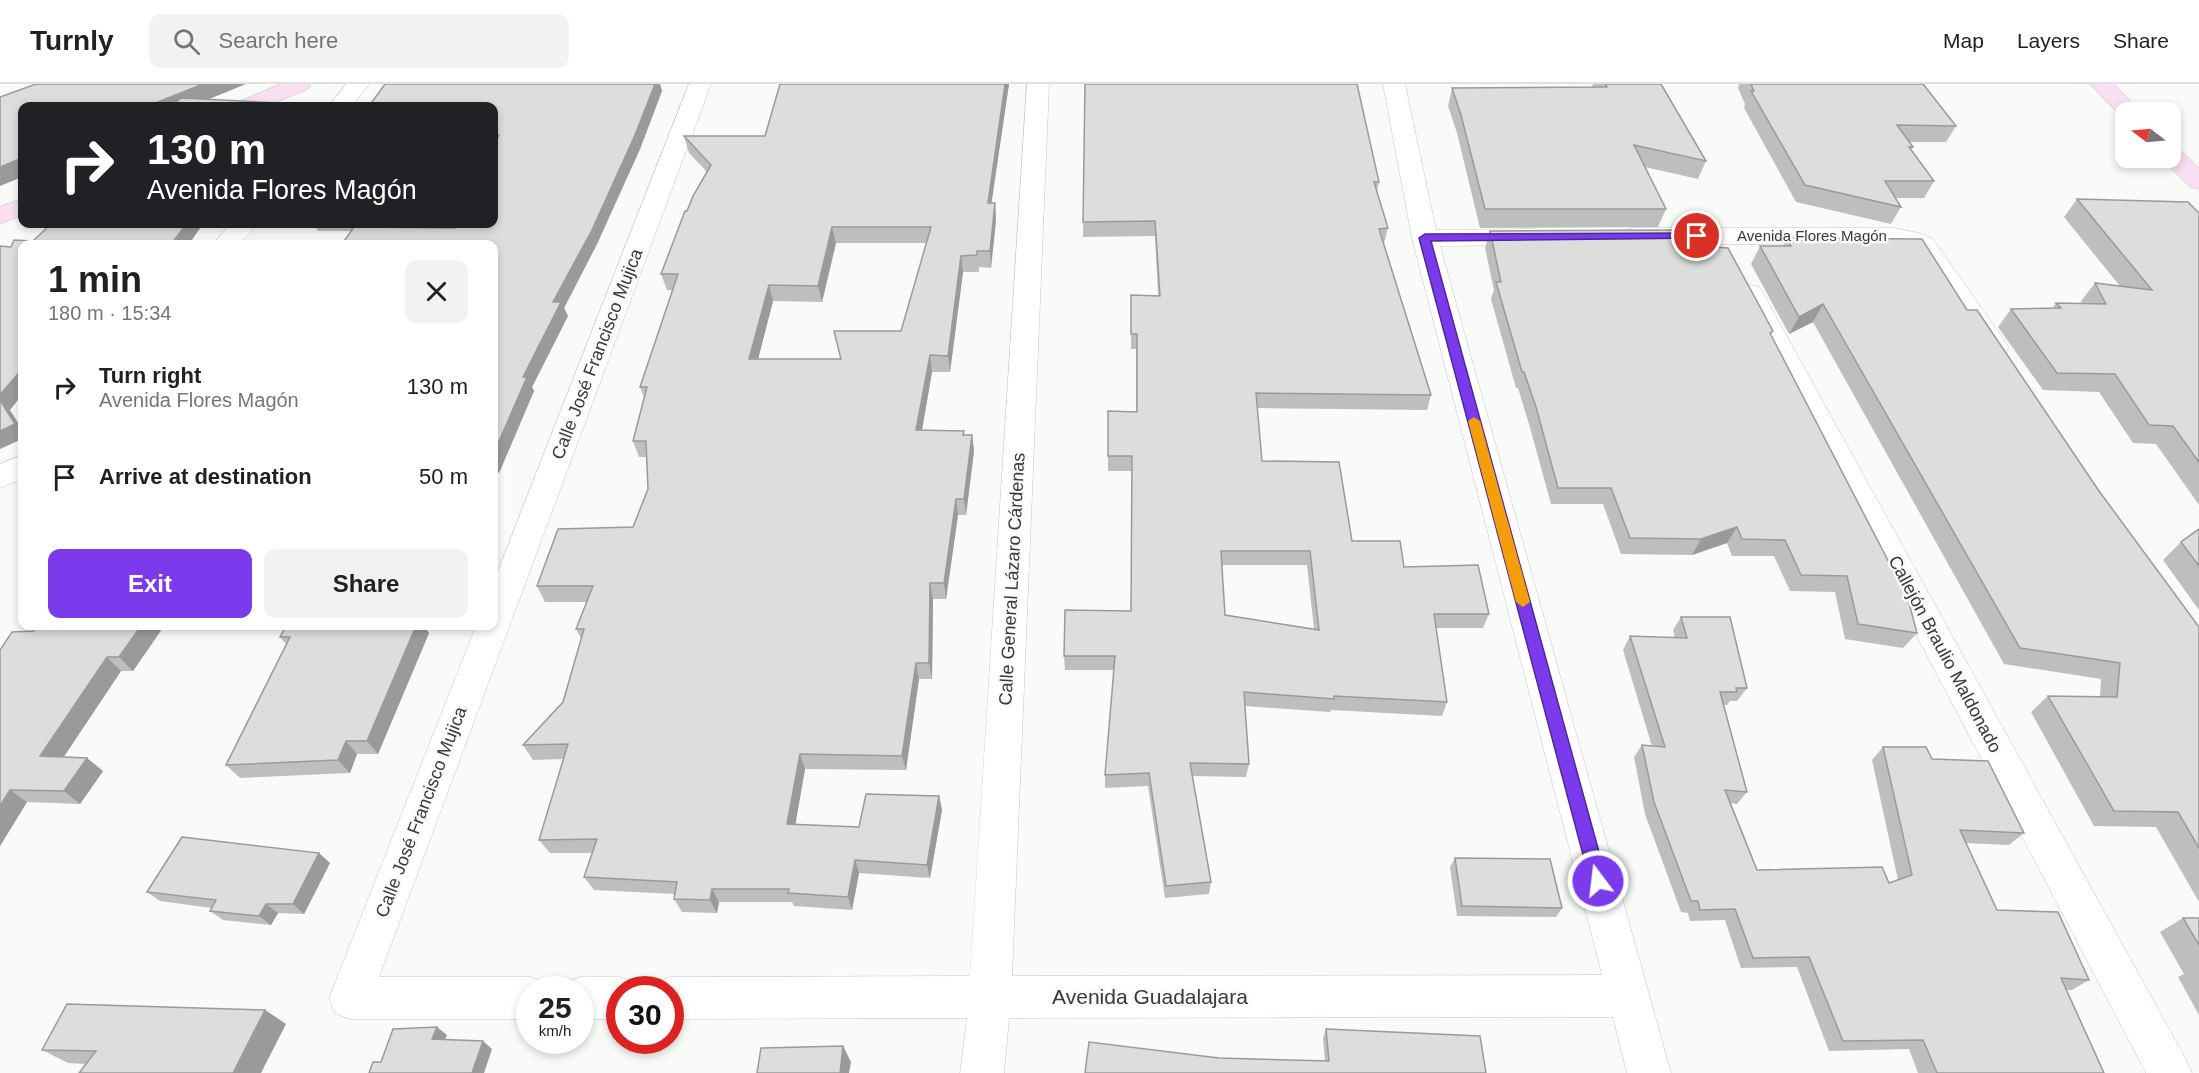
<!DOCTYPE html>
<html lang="en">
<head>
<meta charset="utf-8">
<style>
  body { margin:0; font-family:Helvetica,sans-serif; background:#f2f2f2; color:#202124; height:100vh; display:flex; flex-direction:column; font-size:22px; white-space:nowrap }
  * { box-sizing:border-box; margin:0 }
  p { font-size:20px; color:#757577 }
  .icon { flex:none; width:33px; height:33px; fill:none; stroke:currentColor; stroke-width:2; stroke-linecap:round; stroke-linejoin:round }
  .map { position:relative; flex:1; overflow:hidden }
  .drawer { position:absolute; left:18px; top:156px; width:480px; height:390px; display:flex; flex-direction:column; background:#fff; border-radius:12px; box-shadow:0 3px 9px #0003 }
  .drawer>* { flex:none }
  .hud { position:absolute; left:18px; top:18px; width:480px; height:126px; border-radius:12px; box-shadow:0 3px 9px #0003; background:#202124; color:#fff; overflow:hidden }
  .needle { width:39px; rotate:286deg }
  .fabs { position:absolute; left:2115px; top:18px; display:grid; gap:12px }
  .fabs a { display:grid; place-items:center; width:66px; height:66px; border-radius:12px; background:#fff; box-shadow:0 3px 9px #0003; font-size:30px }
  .speed { position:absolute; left:516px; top:892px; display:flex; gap:12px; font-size:30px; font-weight:700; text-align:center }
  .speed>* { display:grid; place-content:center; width:78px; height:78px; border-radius:50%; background:#fff; box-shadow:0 3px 9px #0003; line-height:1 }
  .speed small { font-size:15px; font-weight:400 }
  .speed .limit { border:9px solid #d22; background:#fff; color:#111 }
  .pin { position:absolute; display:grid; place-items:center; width:51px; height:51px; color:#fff; margin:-26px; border:3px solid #fff; border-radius:50%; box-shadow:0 2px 6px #0007 }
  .me { position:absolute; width:66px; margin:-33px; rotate:345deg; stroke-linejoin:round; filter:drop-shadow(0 0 4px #0008) }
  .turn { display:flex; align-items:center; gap:21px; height:126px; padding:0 30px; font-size:27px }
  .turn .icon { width:78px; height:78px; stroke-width:2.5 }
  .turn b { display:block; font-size:42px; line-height:51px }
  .round { display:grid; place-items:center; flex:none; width:63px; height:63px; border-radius:12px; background:#f2f2f2 }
  .head { display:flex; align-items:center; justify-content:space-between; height:102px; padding:0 30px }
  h1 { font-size:36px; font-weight:700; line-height:45px }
  .action { display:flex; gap:12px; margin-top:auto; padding:12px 30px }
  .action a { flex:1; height:69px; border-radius:12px; background:#7c3aed; color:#fff; font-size:24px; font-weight:700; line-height:69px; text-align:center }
  .action a+a { background:#f2f2f2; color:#202124 }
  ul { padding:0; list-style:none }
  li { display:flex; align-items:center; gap:18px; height:90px; padding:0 30px }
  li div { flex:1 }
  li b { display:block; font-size:22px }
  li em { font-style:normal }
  header { display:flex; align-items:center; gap:36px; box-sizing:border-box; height:84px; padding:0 30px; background:#fff; border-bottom:2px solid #e0e0e0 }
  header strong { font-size:28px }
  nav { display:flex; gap:33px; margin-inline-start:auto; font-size:21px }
  .search { width:420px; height:54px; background:#f2f2f2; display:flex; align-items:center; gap:15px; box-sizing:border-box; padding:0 21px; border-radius:12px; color:#757577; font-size:22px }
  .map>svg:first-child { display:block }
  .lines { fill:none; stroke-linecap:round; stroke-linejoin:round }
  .street-casing { stroke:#c4c7c3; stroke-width:1 }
  .secondary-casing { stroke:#c4c7c3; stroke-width:1 }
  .street { fill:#fff; fill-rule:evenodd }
  .secondary { fill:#fadef1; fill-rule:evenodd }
  .wall { fill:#bcbfbb; fill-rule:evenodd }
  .shaded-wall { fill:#999b99 }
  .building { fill:#dbdeda; stroke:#999b99; stroke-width:1.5; fill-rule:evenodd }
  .route { fill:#7c3aed; stroke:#51269a; stroke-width:1.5 }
  .slow { fill:#f59e0b }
  .labels { text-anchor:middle; stroke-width:5; stroke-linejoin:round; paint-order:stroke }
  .far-street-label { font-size:15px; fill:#383938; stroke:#f8fbf8 }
  .street-label { font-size:18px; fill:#383938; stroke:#f8fbf8 }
  .near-street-label { font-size:21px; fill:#383938; stroke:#f8fbf8 }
</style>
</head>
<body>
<header>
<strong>Turnly</strong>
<div class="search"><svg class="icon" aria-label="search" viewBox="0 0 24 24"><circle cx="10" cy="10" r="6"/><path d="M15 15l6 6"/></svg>Search here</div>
<nav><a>Map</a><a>Layers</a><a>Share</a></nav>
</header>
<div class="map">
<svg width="2199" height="989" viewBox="0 0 2199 989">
  <rect width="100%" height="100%" fill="#f8fbf8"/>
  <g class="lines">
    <defs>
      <path id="street" d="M346,0H369L352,22H329Z
        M689,0H711L379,893H530L545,899L548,906H530V935H350L335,929L329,914L476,542H494V497Z
        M1027,0H1049L1012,892L1602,891L1412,154L1383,0H1405L1436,146L1534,145L1543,148L1547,153L1543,158L1534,161L1440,162L1671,989H1627L1613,933L1009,934L1004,989H960L967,934L670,935V906H652L655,899L670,893L970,892Z
        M231,140H257L240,160H213Z
        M1633,144H1893L1919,149L1932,154L2009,263L2005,270L1995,272L1985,270L1914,166L1904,161L1633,160L1624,157L1620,152L1624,147Z
        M1750,201L1759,203L1763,209L2185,974L2192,989H2146L1737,209L1741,203Z
        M22,371V395L0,404V380Z
        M580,893H620L635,899L638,906H620V935H580V906H562L565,899Z"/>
      <path id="secondary" d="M281,0H311L308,5L267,22H238L241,17Z
        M2090,0H2114L2141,28H2126V34L2122,33Z
        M2170,62L2178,64L2199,84V105L2190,103L2161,74H2170Z
        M22,115V131L0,140V123Z"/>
    </defs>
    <use href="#street" class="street-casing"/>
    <use href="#secondary" class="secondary-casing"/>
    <use href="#street" class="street"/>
    <use href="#secondary" class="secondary"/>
  </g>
  <path class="wall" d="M385,0H660L662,7L640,65L597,160L564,224L568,232L532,303L534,307L499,389H494V160L351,147H318L313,140H381L379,144H456L494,140V22L373,21L372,18Z
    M780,0H1009L991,119H995L996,136L991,184L979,183V188H963L950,288H932L922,346L964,347V351H972L974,367L966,431H958L946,515H933L932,595H919L906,686L805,685L795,741L859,743L939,712L942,726L930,794L859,789L852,826L794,822L792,818H719L717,829L682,828L674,815L675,810L594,806L584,793L592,769H550L539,756L563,675L533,676L523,661L563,618L581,554L576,545L587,518H545L537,502L633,443L648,405L646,373H639L633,357L644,313L640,303L673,206H667L661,190L687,127L707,88L689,69L684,52H765ZM836,159H926L901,247L841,275H758L773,217L822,218Z
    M1085,0L1379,98L1377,107L1388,144L1384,159H1383L1431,311L1427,326L1257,324L1262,377L1352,457L1404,483L1489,530L1483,544H1436L1447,618L1442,632L1331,626L1330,628L1245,622L1249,680L1246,693L1192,692L1211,798L1209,810L1165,814L1148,702L1105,704V691L1114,586H1065L1064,572L1131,527L1132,387H1108V327L1136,328V265H1131V226L1158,211L1155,152L1083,153ZM1222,481H1307L1314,545L1225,531Z
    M1593,0H1661L1706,77L1698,95L1645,83L1666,125L1658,143L1480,144L1457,49L1448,22L1452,4L1592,3Z
    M1739,0H1923L1956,42L1946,58H1909L1913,63L1911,66L1934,97L1924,114H1895L1901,123L1891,140L1796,118L1744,24L1745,20L1738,4Z
    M2077,115L2199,129V421L2156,360L2133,359L2099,308L2043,306L1998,243L2011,225H2052L2056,219L2082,220L2081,217L2095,199L2120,202L2064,133Z
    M1490,147L1680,157L1687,161L1773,247L1771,251L1917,549L1903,564L1845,555L1835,508L1790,507L1774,472H1732L1727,459L1692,471L1621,470L1603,420H1551L1529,340L1518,304H1516L1491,215L1494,206L1485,164Z
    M1787,154L1967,226L2199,543V818L2156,743L2094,742L2031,628L2048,612H2100L2101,595L2004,580L1813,238L1789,250L1751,180L1760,162H1783Z
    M2199,445V526L2163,476L2181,458Z
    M1681,533L1747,604L1737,617H1730L1727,621H1724L1747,708L1737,720L1731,719L1757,786L1889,799L1898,796L1872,676L1883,663L1932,675L2024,749L2009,761L1965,759L1997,826L2089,896L2072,906H2067L2104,989H1918L1909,965L1829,967L1797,883L1741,884L1725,836L1690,837L1688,829L1681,828L1645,730L1634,673L1642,661L1652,662L1623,566L1630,552L1675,554L1673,546Z
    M164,542L133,587H121L64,673L103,687L80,720L27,718L0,762V566L34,547Z
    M286,542H424L429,549L378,670H357L350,689L240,694L226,681L286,560L280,553Z
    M1455,774L1562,824L1556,833L1457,832L1450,783Z
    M330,779L304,830L278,829L271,841L223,836L210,827L212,824L160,817L147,808Z
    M2183,834H2199V931L2178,893L2184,890L2160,848Z
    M265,926L286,940L87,980L68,979L42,966Z
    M1326,945L1486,989L1219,974L1325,977L1323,954Z"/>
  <path class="shaded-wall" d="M203,0H246L192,22H148Z
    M655,0H660L662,7L640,65L597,160L564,224L568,232L532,303L534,307L499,389L494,379V369L553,218Z
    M1005,0H1009L989,136L988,119Z
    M22,74V93L0,102V83Z
    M995,119L996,136L991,184L990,167Z
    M186,140H203L189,160H175L173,158Z
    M373,140H381L377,147Z
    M832,143L836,159L822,218L818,202Z
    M961,172L963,188L950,288L948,272Z
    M769,201L773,217L754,291L749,275Z
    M1823,220L1813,238L1789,250L1799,233Z
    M930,271L932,288L919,363L916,346Z
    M22,285V311L10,326L22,345V355L0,365V311Z
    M972,351L974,367L966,431L964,415Z
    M956,415L958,431L946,515L944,499Z
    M1737,443L1727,459L1692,471L1701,455Z
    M930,499L933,515L932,595L929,579Z
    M141,542H164L133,587L119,573Z
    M416,542H424L429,549L378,670L367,657Z
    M107,573L121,587L56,684L40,672Z
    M916,579L919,595L906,686L902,672Z
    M346,657L357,670L350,689L338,676Z
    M800,670L805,685L793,754L787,740Z
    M87,674L103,687L80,720L64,707Z
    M10,706L27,718L0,762V722Z
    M939,712L942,726L930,794L927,781Z
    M319,769L330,779L304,830L293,820Z
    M855,776L859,789L852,826L848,813Z
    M712,805L719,818L717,829L710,816Z
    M266,820L278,829L271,841L259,832Z
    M265,926L286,940L261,989H233Z
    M437,943L447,951L442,963L432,955Z
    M483,957L492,965L484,989H472Z
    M843,962L851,978L849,989H840Z"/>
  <path class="building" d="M36,0H203L148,22H22V74L0,83V13Z
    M385,0H655L635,51L592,146L553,218H561L523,293H527L494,369V160H342L354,143L456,144L458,140H494V63L499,51H494V22H372L374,20L372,18Z
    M780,0H1005L988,119H995L990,167H977V171L961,172L948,272L930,271L916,346L964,347L963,351H972L964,415H956L944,499H930L929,579H916L902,672L800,670L787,740L859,743L866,710L939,712L927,781L855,776L848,813L788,809L789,805H712L710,816L674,815L677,798L584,793L597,755L539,756L568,660L523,661L563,618L584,545H576L593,502H537L558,445L633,443L648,405L646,357H633L647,303H640L678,190H661L685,127H687L693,112L711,81L684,52H765ZM832,143H931L901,247H834L841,275H749L769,201L818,202Z
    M1085,0H1357L1379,98H1374L1388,144L1379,145L1431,311L1256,309L1262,377L1339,378L1352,457H1400L1404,483L1478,481L1489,530H1434L1447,618L1334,612V615L1244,608L1249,680L1190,679L1211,798L1166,802L1149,689L1105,691L1115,572H1064L1065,526L1131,527L1132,372H1108V327L1137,328V250H1131V211L1160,212L1155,137L1083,138ZM1221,467H1310L1319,546L1225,531Z
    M1605,0H1661L1706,77L1634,61L1666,125H1485L1461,31L1452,4L1607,3Z
    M1751,0H1923L1956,42L1897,41L1913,63H1909L1934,97H1885L1901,123L1805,101L1751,7H1754Z
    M181,14L339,22H172Z
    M2077,115L2188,118L2199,129V378L2173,342L2149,341L2115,290L2057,289L2011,225L2061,224L2056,219L2106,220L2095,199L2152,206Z
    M51,140H186L173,158H182L179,160H22V285L0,311V162L11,163L14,156L33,157Z
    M1675,146L1680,157H1685L1687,161L1728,164L1773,247L1770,249L1908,515L1917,549L1858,540L1847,492L1801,491L1785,456L1742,455L1737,443L1701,455L1630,454L1611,404H1558L1536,323L1524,288H1522L1496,198H1501L1490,147Z
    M1787,154L1922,155L1967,226H1977L2099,407L2199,543V764L2178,728L2114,727L2048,612L2117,613L2120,579L2020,564L1823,220L1799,233L1760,162H1791Z
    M0,316L15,340L0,347Z
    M2199,445V482L2181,458Z
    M1681,533H1730L1747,604H1736L1737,608H1720L1747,708L1725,706L1757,786L1882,783L1889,799L1912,791L1883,663H1926L1932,675L1988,677L2024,749L1960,746L1997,826L2058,828L2089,896L2061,894L2104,989H1937L1923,956L1843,957L1809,873L1753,874L1735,825L1700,826L1698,817H1691L1654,718L1642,661L1665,663L1630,552L1687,554Z
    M38,542H141L119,573H107L40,672L87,674L64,707L10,706L0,722V566L12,548L34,547Z
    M286,542H416L367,657H346L338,676L226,681L290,553H280Z
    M182,753L319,769L293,820H266L259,832L210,827L216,816L147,808Z
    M1455,774L1550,775L1562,824L1462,822Z
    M2183,834H2199V861Z
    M67,920L265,926L233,989H79L96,967L42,966Z
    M437,943L432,955L483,957L472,989H369L373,978H381L393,945Z
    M1326,945L1480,952L1486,989H1085L1089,958L1219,974L1329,977Z
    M843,962L840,989H757L761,964Z"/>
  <path class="route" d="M1697,149L1701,150V154L1431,157L1607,797L1604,802L1598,804L1593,802L1590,797L1419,154L1425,150Z"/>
  <path class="slow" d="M1474,333L1480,337L1530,518L1523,523L1516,518L1468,337Z"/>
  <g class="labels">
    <g class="far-street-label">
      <text x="1812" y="157">Avenida Flores Magón</text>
    </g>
    <g class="street-label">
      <text transform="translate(597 270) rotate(-69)" y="6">Calle José Francisco Mujica</text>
      <text transform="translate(1012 495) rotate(-87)" y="6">Calle General Lázaro Cárdenas</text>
      <text transform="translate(1945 570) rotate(62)" y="6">Callejón Braulio Maldonado</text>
      <text transform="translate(421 728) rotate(-69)" y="6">Calle José Francisco Mujica</text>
    </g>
    <g class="near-street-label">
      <text x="1150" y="920">Avenida Guadalajara</text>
    </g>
  </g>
</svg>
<div class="fabs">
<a><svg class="needle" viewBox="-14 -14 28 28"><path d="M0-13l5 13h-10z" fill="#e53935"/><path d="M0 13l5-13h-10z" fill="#757577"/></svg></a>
</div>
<div class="speed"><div>25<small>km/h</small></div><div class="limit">30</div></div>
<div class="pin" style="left:1697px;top:152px;background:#d93025"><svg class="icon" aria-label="arrive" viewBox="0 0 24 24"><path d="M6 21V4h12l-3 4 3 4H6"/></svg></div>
<svg class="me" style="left:1598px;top:797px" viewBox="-20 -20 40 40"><circle r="17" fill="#7c3aed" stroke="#fff" stroke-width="3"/><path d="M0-11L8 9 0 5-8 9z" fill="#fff"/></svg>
<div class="hud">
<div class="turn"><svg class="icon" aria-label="right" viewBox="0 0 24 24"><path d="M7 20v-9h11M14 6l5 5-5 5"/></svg><div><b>130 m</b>Avenida Flores Magón</div></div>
</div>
<section class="drawer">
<div class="head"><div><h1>1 min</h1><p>180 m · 15:34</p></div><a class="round"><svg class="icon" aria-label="close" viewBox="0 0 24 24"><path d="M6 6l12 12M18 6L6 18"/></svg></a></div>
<ul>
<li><svg class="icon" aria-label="right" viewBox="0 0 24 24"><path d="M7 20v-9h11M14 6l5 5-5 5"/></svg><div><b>Turn right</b><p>Avenida Flores Magón</p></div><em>130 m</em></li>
<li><svg class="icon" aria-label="arrive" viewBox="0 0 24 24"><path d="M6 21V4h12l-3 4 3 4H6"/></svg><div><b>Arrive at destination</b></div><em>50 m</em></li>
</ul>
<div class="action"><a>Exit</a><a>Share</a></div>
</section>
</div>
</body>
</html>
